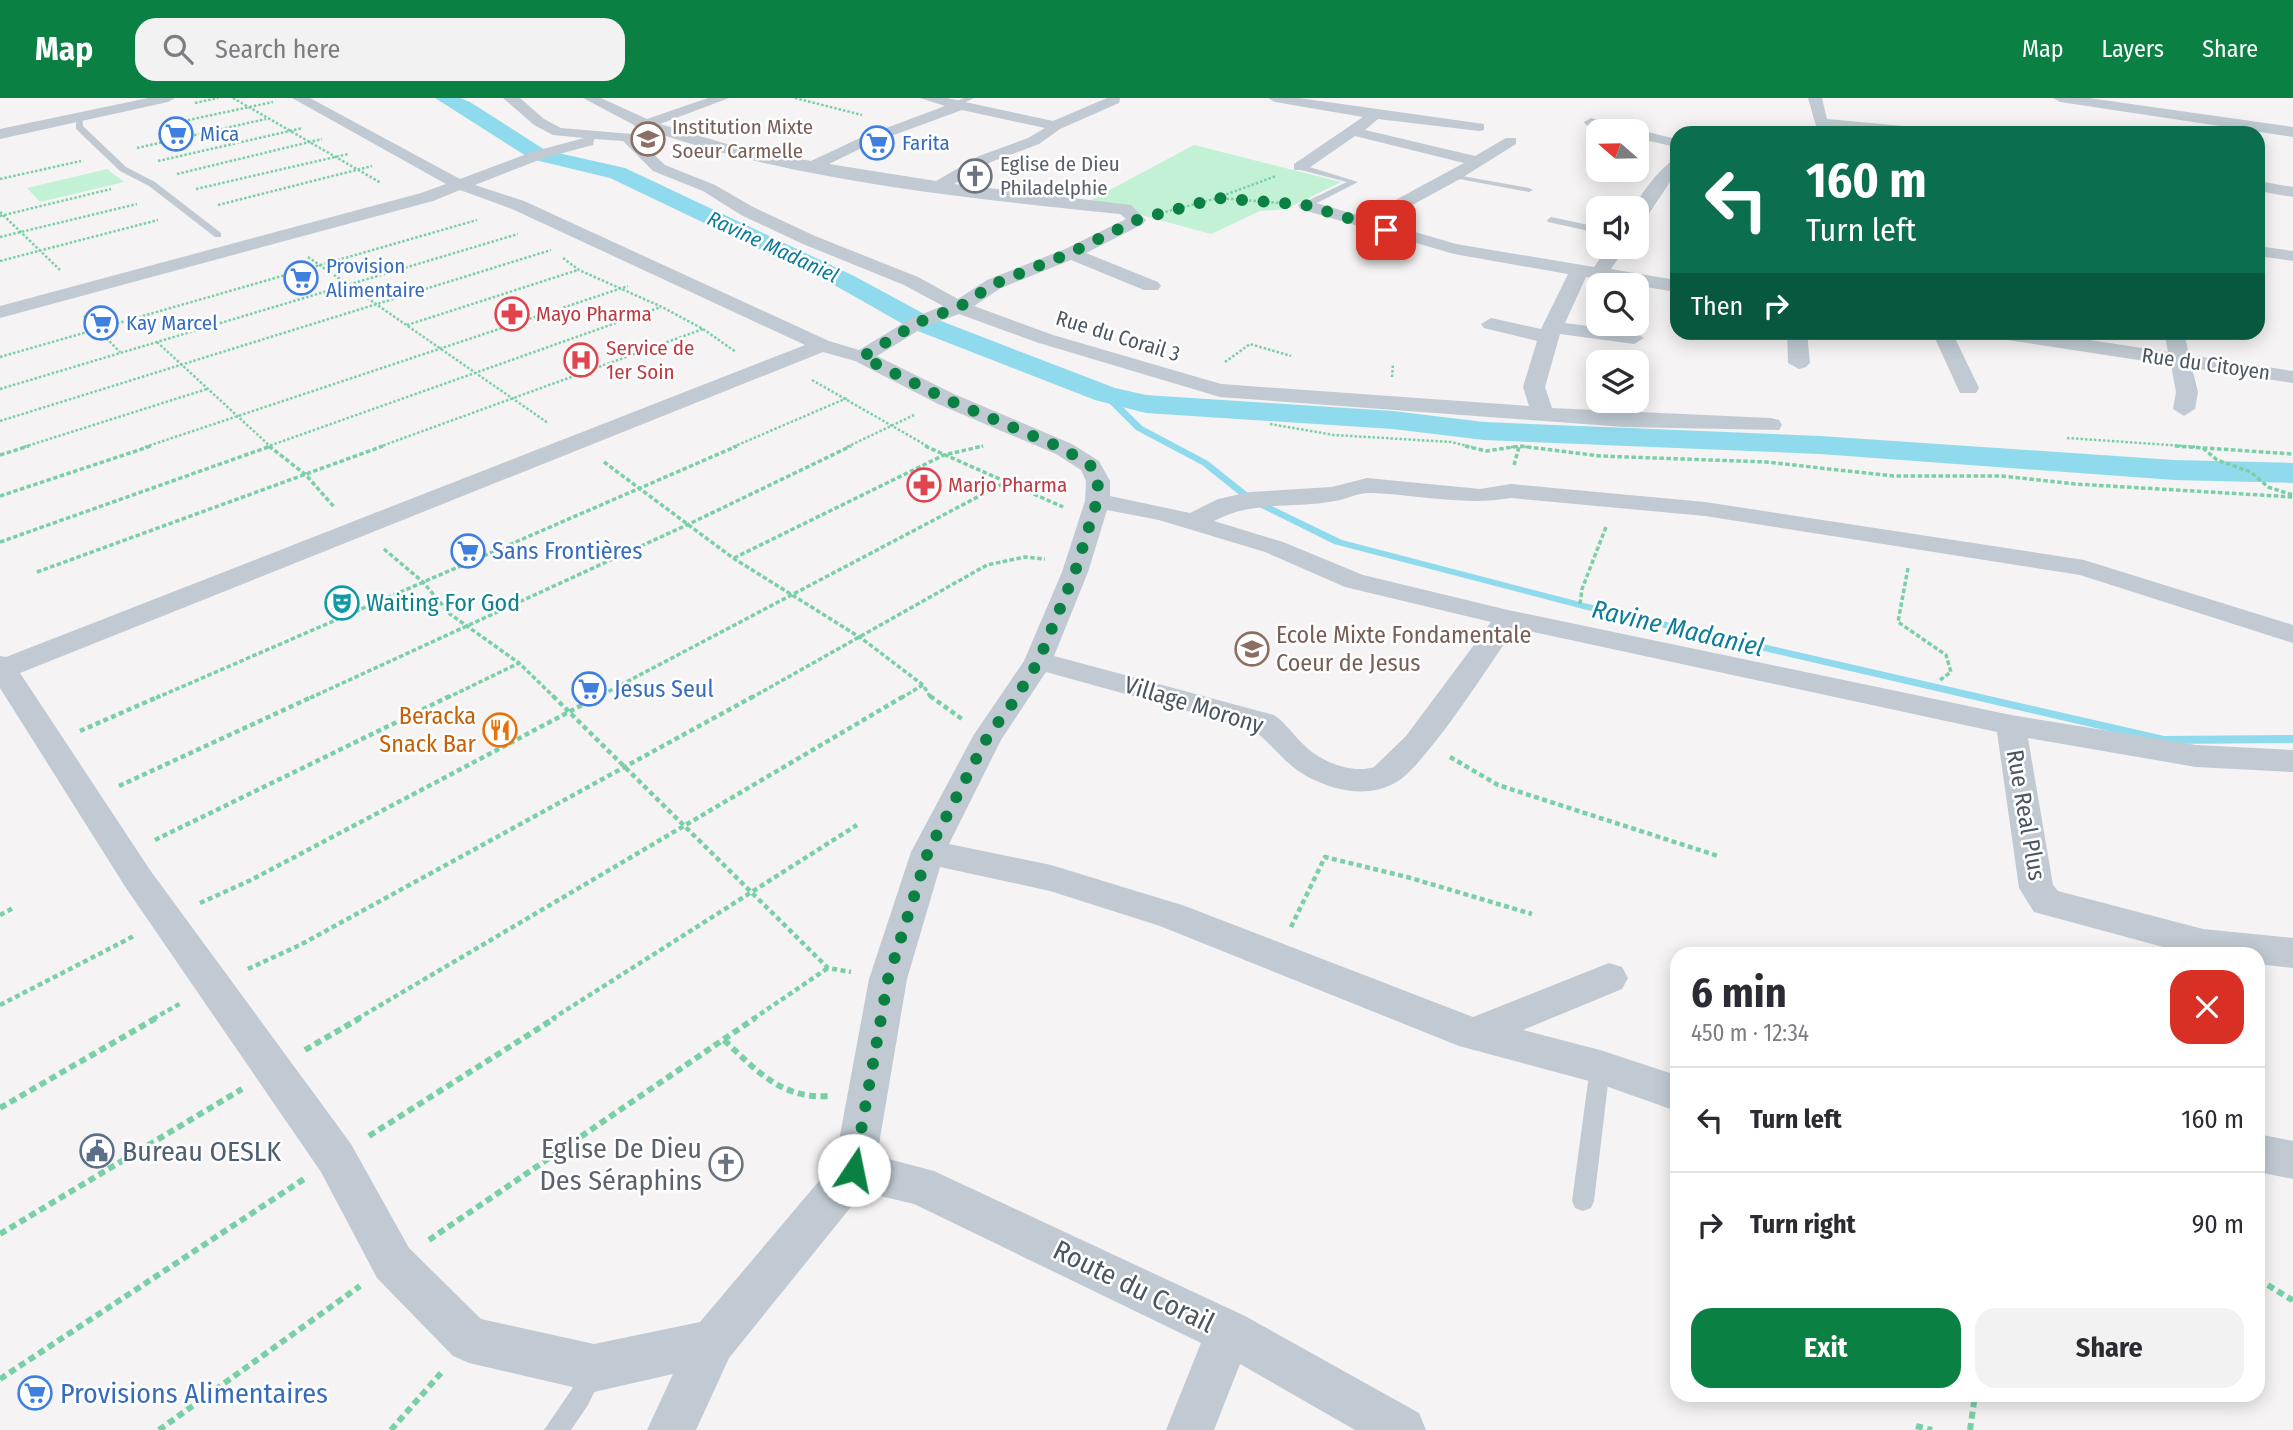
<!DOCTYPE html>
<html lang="en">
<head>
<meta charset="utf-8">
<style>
  body { margin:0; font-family:"Fira Sans Condensed",sans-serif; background:#f2f2f3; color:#2b2b33; height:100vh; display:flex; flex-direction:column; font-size:26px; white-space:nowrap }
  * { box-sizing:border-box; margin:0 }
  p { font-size:23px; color:#7c7c81 }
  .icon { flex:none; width:38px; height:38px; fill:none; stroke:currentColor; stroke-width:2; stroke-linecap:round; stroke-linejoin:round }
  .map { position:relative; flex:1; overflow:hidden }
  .details { position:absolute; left:1670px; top:849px; width:595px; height:455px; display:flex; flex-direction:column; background:#fff; border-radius:21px; box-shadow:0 4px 18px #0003 }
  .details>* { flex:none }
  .hud { position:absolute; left:1670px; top:28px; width:595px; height:214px; border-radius:21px; box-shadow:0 4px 18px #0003; background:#0b6e4f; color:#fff; overflow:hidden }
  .needle { width:46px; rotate:290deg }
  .controls { position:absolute; left:1586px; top:21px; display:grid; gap:14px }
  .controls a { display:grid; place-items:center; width:63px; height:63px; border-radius:14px; background:#fff; box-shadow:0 4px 18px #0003; font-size:35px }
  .pin { position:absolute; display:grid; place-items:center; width:60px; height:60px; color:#fff; margin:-30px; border-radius:14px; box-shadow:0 4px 10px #0006 }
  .me { position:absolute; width:77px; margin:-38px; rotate:11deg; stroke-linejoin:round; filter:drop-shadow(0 0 5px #0008) }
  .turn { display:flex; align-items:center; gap:24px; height:147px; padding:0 21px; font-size:32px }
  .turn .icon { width:91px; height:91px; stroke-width:2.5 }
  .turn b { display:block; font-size:49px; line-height:60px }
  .then { display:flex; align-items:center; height:66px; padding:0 21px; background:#0003; gap:14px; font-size:26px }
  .round { display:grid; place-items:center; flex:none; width:74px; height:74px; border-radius:21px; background:#f2f2f3 }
  .summary { display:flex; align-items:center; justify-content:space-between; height:119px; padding:0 21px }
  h1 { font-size:42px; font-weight:700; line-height:52px }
  .button { display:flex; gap:14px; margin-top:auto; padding:14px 21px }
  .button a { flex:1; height:80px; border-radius:21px; background:#0b8043; color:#fff; font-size:28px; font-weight:700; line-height:80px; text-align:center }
  .button a+a { background:#f2f2f3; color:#2b2b33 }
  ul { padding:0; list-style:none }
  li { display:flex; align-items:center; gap:21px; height:105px; padding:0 21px; border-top:2px solid #e1e1e2 }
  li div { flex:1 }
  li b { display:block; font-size:26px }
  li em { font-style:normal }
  header { display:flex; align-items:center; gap:42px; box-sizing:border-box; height:98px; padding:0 35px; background:#0b8043; color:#fff }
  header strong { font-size:33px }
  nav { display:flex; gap:38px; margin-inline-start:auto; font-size:24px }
  .search { width:490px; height:63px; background:#f2f2f3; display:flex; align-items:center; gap:18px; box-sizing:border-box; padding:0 24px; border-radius:21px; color:#7c7c81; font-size:26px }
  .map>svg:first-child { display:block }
  .green { fill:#c3f1d5 }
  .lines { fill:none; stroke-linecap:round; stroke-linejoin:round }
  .stream { fill:#90daee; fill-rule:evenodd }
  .canal { fill:#90daee; fill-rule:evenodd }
  .path-far3 { stroke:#7ad0a6; stroke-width:2.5; stroke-dasharray:2.5 2; stroke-linecap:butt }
  .path-far2 { stroke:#7ad0a6; stroke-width:3.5; stroke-dasharray:4.5 2.5; stroke-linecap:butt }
  .path-far1 { stroke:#7ad0a6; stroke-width:4.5; stroke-dasharray:5 3.5; stroke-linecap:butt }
  .path { stroke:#7ad0a6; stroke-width:6; stroke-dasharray:7 4.5; stroke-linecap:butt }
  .lane { fill:#c1cad2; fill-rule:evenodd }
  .street { fill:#c1cad2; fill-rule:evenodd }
  .route { stroke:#0b8043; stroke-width:12; stroke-dasharray:0 21.6 }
  .labels { text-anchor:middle; stroke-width:5; stroke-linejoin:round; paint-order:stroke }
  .far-education-label { font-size:21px; fill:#785e54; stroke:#fff; text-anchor:start }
  .far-shop-label { font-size:21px; fill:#366cbe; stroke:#fff; text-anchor:start }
  .far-worship-label { font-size:21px; fill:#5b616d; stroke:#fff; text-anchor:start }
  .far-water-label { font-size:21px; font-style:italic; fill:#0c7c9b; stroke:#fff }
  .far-health-label { font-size:21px; fill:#be3a42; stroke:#fff; text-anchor:start }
  .far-street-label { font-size:21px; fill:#4a5661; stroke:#fff }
  .shop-label { font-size:24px; fill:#366cbe; stroke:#fff; text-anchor:start }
  .culture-label { font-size:24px; fill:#0d838f; stroke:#fff; text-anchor:start }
  .education-label { font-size:24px; fill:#785e54; stroke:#fff; text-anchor:start }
  .street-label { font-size:24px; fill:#4a5661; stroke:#fff }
  .food-label { font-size:24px; fill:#c56008; stroke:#fff; text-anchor:end }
  .water-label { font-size:26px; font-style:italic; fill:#0c7c9b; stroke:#fff }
  .near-worship-label { font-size:28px; fill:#5b616d; stroke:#fff; text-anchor:end }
  .near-service-label { font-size:28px; fill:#4e5e75; stroke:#fff; text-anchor:start }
  .near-street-label { font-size:28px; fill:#4a5661; stroke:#fff }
  .near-shop-label { font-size:28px; fill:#366cbe; stroke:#fff; text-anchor:start }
</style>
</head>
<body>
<header>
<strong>Map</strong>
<div class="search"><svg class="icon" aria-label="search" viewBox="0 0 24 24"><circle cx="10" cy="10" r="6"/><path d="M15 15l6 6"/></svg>Search here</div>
<nav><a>Map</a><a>Layers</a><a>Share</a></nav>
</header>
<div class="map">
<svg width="2293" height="1332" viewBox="0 0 2293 1332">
  <rect width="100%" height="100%" fill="#f5f3f3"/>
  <path class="green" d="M1194,47L1341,84L1286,111L1260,113L1211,136L1089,103Z
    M107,71L124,84L40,104L27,90Z"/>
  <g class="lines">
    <path class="stream" d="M1102,294H1108L1142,328L1208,363L1253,399L1342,442L1584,505L2164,638L2293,637V645L2164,646L1583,511L1334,446L1247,403L1202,367L1136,332L1102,298Z"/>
    <path class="canal" d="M435,0H460L470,4L545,52L625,70L854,178L928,218L1115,290L1146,297L1393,313L1484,324L1820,338L2174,362L2293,365V385L2174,382L1820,356L1484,342L1393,331L1146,315L1095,302L910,230L836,188L610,80L531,61Z"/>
    <path class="path-far3" d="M233,0L381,85
      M795,0L862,17
      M195,5L218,0
      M179,24L273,4
      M137,50L266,21
      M158,63L303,30
      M177,76L322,41
      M0,81L81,63
      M196,91L348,56
      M1222,98L1276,78
      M218,107L372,68
      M0,114L60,172
      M1161,115L1218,100L1280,105
      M0,118L111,91
      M0,139L137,106
      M308,159L548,325
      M563,160L579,172L662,209L703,231L736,254
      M0,163L158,122
      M84,218L120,254
      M407,227L578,172
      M157,244L271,349
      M0,259L477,122
      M1225,264L1250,246L1291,258
      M1392,279L1393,266
      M812,282L929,349
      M0,291L518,136
      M0,323L551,152
      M1270,326L1334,337L1451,344L1472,349
      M2067,340L2199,349
      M24,349L207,291
      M145,349L628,188
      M266,349L661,209
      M379,349L703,231
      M733,349L847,300
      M847,349L914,317
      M977,349L983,348
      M1511,349H1531"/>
    <path class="path-far2" d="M269,348L306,377L335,410
      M925,348L1063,409
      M1465,348L1486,353L1520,348L1600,358L1766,364L1894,378H2001L2075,386L2293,399
      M2175,348L2293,356
      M2203,350L2217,362L2251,374L2268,389L2293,397
      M0,357L29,348
      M604,364L733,460L861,540L923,587L931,600
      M1514,367L1519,349
      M0,398L151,348
      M0,444L271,348
      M384,451L423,484L450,516L519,565L555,600
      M734,460L944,357L983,348
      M1908,470L1898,524L1946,557L1951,574L1940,582
      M37,474L383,348
      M1580,506L1582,491L1606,429
      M156,600L737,348
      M310,600L689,426L851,348
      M447,600L519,565
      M596,600L1006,384
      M751,600L987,467L1025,459L1045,461
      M901,600L923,587"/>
    <path class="path-far1" d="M553,598L828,870L851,874
      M930,598L962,621
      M80,633L160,598
      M1450,659L1498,687L1718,758
      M119,688L314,598
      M155,742L450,598
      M200,805L251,782L599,598
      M0,817L15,809
      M1291,829L1325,759L1407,779L1532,816
      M248,871L300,847L754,598
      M0,907L136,837
      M153,921L181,905
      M357,921L904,598
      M552,921L857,727
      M753,921L828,870"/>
    <path class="path" d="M724,942C756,972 781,1001 828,998
      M305,952L360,920
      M0,1010L156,920
      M369,1038L555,920
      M0,1136L242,991
      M429,1142L755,920
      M2258,1181L2292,1202L2293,1206
      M0,1281L304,1081
      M1916,1328L1932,1332
      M159,1332L360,1188
      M391,1332L441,1275
      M1970,1332L1975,1297"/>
    <path class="lane" d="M964,0H974L955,9L948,7Z
      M76,17H82L83,28L126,69L155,84L221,135V139H215L149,88L120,73L76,31Z
      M1297,67H1303L1358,84L1309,109H1303V105L1347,84L1297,71Z
      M1451,76L1529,90L1533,92L1529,94L1454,80Z
      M1551,119L1598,129V135L1548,124L1547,122Z
      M1707,234H1717V235L1712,238Z
      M1600,960L1607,963L1610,969L1594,1103L1591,1110L1583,1113L1575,1110L1572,1103L1590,969L1593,963Z
      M593,1260L601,1264L605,1272L588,1307L571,1332H544L572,1291L585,1264Z"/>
    <path class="street" d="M148,0H175L168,4L0,41V31Z
      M292,0H310L460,81L532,54L584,40L553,37L534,27L503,0H520L544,21L561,30L632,36L665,67L715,87L753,109L815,138L918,179L958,201L987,182L1065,151L1126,121L1120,116C967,100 791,83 646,31H636L634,27L583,0H601L647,21L708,0H729L660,26L737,49L811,63L862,39L945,8L920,0H947L1053,23L1107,0H1120L1119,5L1060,31L1039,46L991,64L954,86L1131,107L1146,122L1143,126L1086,155L1158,184L1161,188L1158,192H1144L1071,162L1001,190L974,208L1053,237L1221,286L1529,308L1523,289L1537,243L1484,230L1481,226L1491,220L1541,231L1568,176L1454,156L1300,111L1298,107L1306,102L1364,119L1464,65L1355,38L1306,72H1294V66L1363,19L1275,4L1268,0H1299L1484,26V32L1479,33L1378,21L1365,32L1475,58L1506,40H1516V46L1460,81L1381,124L1456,146L1594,169L1608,149H1626L1611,171L1676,182V194L1586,179L1565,225L1634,234L1644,240L1634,246L1560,236L1545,289L1552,310L1771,320L1779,322L1782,327L1779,332L1624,329L1220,299L1039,245L959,216L926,228L877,258L954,296L1072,346L1099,363L1110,383V398L1190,415L1218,401L1250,394L1332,389L1367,380L1480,391L1511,386L1705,404L2084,462L2293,527V545L2080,477L1705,418L1511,400C1464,408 1419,397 1372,395C1359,394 1347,401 1335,403C1293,411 1253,402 1214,423L1283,444L1363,477L1508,512L2011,617L2196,647L2293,652V674L2196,669L2028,640L2053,787L2058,793L2203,831L2293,840V870L2258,866V856H2189L2034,814L2019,790L1997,634L1515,530C1492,563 1425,669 1395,685C1367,700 1335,693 1308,679C1284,666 1274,647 1252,631L1046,574L1001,642L949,746L1051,767L1185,808L1473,919L1609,865L1622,869L1628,880L1622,891L1523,932L1600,952L1676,977V1013L1600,986L1459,948L1160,828L1050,793L940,769L907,881L877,1058L934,1073L1245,1218L1419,1315L1426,1332H1355L1240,1266L1214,1332H1166L1201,1245L914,1106L863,1094L729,1260L696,1332H647L673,1276L594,1294L469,1265L453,1258L377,1180L321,1074L126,790L0,590V558L6,559L805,247L512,111L460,92L433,103L0,220V208L421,95L446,86ZM962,12L1045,30L1028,40L979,58L936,83L829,66L872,45ZM594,41L623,43L653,73L703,93L741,117L803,146L904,187L943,208L912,220L859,252L829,243L524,103L475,87L544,60L593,47ZM823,254L855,263L938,306L1056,356L1081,372L1086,383L1085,403L1062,474L1024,563L973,638L911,754L869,881L835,1064L700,1224L594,1246L481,1221L409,1150L351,1046L150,772L20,575ZM1107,412L1159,422L1265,454L1345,489L1491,524L1406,638L1374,669C1352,676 1322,664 1306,649C1294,638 1287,626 1274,617L1054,558L1088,474Z
      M1808,0H1822L1827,21L1914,29L1922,34L1878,35L1816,28Z
      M2053,0H2089L2293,29V39L2060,4Z
      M1591,20L1676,41V49L1636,40V33H1612L1586,27L1584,24Z
      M1676,61V75L1642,126L1636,127C1636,122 1635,113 1635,110C1637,99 1665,64 1676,61Z
      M2258,83L2293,89V99L2258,93Z
      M2258,148L2293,153V163L2258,158Z
      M1787,234H1807L1810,265L1806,269L1799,271L1788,265Z
      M1932,234H1952L1979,290L1976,295H1960Z
      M1984,234H2038L2168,254L2164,234H2184L2189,257L2293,273V285L2192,270L2198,294L2195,311L2184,318L2173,311L2176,294L2171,267L1994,240Z
      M2258,1036L2293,1043V1081L2258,1074Z"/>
  </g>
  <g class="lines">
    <path class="route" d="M854,1072L888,881L928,754L988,638L1012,606L1038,564L1075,474L1097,403L1098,383L1091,368L1064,351L946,301L862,259L919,224L959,209L994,186L1070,155L1137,122L1218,100L1306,107L1386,132"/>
  </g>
  <defs>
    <symbol id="supermarket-ring" viewBox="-11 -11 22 22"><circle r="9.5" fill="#fff" stroke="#3f7fe0" stroke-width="1.5"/><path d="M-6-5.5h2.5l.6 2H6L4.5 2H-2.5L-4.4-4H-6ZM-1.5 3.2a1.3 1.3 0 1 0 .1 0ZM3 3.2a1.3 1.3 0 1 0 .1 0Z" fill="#3f7fe0"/></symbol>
    <symbol id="school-ring" viewBox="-11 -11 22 22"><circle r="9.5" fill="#fff" stroke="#8d6e63" stroke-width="1.5"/><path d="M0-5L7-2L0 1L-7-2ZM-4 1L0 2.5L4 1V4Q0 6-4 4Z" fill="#8d6e63"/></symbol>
    <symbol id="church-ring" viewBox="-11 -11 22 22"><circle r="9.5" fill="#fff" stroke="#6b7280" stroke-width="1.5"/><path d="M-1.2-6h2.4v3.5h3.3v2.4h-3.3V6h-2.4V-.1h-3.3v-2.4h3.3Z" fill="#6b7280"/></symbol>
    <symbol id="pharmacy-ring" viewBox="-11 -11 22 22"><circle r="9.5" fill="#fff" stroke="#e0444e" stroke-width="1.5"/><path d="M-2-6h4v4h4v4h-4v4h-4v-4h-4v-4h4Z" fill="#e0444e"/></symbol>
    <symbol id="hospital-ring" viewBox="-11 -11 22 22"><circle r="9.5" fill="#fff" stroke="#e0444e" stroke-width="1.5"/><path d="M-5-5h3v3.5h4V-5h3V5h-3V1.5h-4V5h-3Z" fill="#e0444e"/></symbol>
    <symbol id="theatre-ring" viewBox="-11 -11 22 22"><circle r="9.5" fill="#fff" stroke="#0f9aa8" stroke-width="1.5"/><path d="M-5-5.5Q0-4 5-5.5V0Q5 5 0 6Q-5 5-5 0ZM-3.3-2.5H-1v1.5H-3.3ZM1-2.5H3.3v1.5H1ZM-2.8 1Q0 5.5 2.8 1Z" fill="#0f9aa8"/></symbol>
    <symbol id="restaurant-ring" viewBox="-11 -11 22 22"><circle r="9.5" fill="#fff" stroke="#e8710a" stroke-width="1.5"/><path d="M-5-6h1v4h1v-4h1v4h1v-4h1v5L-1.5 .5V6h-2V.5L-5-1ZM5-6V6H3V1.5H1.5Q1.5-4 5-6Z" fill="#e8710a"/></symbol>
    <symbol id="civic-ring" viewBox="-11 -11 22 22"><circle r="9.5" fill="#fff" stroke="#5c6f8a" stroke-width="1.5"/><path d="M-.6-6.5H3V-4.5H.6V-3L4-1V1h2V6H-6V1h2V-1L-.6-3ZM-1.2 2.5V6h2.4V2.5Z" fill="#5c6f8a"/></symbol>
  </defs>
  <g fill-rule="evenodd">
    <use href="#supermarket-ring" x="157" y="17" width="38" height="38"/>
    <use href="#school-ring" x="629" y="22" width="38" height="38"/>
    <use href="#supermarket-ring" x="858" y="26" width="38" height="38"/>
    <use href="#church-ring" x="956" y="59" width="38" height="38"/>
    <use href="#supermarket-ring" x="282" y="161" width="38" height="38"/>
    <use href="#pharmacy-ring" x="493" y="197" width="38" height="38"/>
    <use href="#supermarket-ring" x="82" y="206" width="38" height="38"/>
    <use href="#hospital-ring" x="562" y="243" width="38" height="38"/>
    <use href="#pharmacy-ring" x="905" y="368" width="38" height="38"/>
    <use href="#supermarket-ring" x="449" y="434" width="38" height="38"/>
    <use href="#theatre-ring" x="323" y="486" width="38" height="38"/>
    <use href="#school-ring" x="1233" y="532" width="38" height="38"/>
    <use href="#supermarket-ring" x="570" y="572" width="38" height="38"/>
    <use href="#restaurant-ring" x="481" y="613" width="38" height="38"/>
    <use href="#civic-ring" x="78" y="1034" width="38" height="38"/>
    <use href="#church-ring" x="707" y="1047" width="38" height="38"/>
    <use href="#supermarket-ring" x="16" y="1276" width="38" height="38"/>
  </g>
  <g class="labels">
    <g class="far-education-label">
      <text x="672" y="36">Institution Mixte<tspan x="672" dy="24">Soeur Carmelle</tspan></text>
    </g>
    <g class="far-shop-label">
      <text x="200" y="43">Mica</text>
      <text x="902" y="52">Farita</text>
      <text x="326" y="175">Provision<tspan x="326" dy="24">Alimentaire</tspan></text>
      <text x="126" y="232">Kay Marcel</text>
    </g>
    <g class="far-worship-label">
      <text x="1000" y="73">Eglise de Dieu<tspan x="1000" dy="24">Philadelphie</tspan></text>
    </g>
    <g class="far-water-label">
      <text transform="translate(773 149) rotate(25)" y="7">Ravine Madaniel</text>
    </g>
    <g class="far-health-label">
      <text x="536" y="223">Mayo Pharma</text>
      <text x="606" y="257">Service de<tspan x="606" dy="24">1er Soin</tspan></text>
      <text x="948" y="394">Marjo Pharma</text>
    </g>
    <g class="far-street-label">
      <text transform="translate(1118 238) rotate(17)" y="7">Rue du Corail 3</text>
      <text transform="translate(2206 266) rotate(8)" y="7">Rue du Citoyen</text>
    </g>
    <g class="shop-label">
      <text x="492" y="461">Sans Frontières</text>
      <text x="614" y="599">Jesus Seul</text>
    </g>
    <g class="culture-label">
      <text x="366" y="513">Waiting For God</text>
    </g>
    <g class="education-label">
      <text x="1276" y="545">Ecole Mixte Fondamentale<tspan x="1276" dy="28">Coeur de Jesus</tspan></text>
    </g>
    <g class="street-label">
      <text transform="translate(1194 607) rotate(17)" y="8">Village Morony</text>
      <text transform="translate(2026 717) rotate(80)" y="8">Rue Real Plus</text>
    </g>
    <g class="food-label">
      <text x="476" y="626">Beracka<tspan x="476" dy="28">Snack Bar</tspan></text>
    </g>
    <g class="water-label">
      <text transform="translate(1678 530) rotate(13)" y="9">Ravine Madaniel</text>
    </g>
    <g class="near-worship-label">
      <text x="702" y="1060">Eglise De Dieu<tspan x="702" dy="32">Des Séraphins</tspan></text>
    </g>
    <g class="near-service-label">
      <text x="122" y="1063">Bureau OESLK</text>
    </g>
    <g class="near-street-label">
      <text transform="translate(1134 1188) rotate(26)" y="10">Route du Corail</text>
    </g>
    <g class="near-shop-label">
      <text x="60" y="1305">Provisions Alimentaires</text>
    </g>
  </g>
</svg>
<div class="controls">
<a><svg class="needle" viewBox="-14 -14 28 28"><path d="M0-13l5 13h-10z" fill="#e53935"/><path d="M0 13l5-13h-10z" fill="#7c7c81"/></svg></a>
<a><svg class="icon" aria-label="sound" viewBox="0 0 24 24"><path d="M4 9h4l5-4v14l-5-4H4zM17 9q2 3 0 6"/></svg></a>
<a><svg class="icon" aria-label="search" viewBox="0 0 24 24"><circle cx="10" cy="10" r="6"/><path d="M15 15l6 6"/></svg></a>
<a><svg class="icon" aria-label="layers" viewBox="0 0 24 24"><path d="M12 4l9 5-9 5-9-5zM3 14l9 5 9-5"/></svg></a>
</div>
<div class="pin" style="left:1386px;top:132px;background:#d93025"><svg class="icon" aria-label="arrive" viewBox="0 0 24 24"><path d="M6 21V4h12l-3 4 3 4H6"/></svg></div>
<svg class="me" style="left:854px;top:1072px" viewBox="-20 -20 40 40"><circle r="19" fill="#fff"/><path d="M0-13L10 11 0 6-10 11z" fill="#0b8043"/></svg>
<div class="hud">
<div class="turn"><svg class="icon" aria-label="left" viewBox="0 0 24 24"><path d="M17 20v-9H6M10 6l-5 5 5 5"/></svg><div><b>160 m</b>Turn left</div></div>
<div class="then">Then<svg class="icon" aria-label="right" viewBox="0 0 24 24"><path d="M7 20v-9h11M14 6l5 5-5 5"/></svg></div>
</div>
<section class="details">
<div class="summary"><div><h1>6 min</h1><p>450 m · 12:34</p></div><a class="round" style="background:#d93025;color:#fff"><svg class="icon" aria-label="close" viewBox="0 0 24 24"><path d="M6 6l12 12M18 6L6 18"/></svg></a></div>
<ul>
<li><svg class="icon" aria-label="left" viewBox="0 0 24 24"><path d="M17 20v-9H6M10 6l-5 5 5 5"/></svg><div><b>Turn left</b></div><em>160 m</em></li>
<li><svg class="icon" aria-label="right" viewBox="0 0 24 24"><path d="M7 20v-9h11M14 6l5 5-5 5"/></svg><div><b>Turn right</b></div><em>90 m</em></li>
</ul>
<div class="button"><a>Exit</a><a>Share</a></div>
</section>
</div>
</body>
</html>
